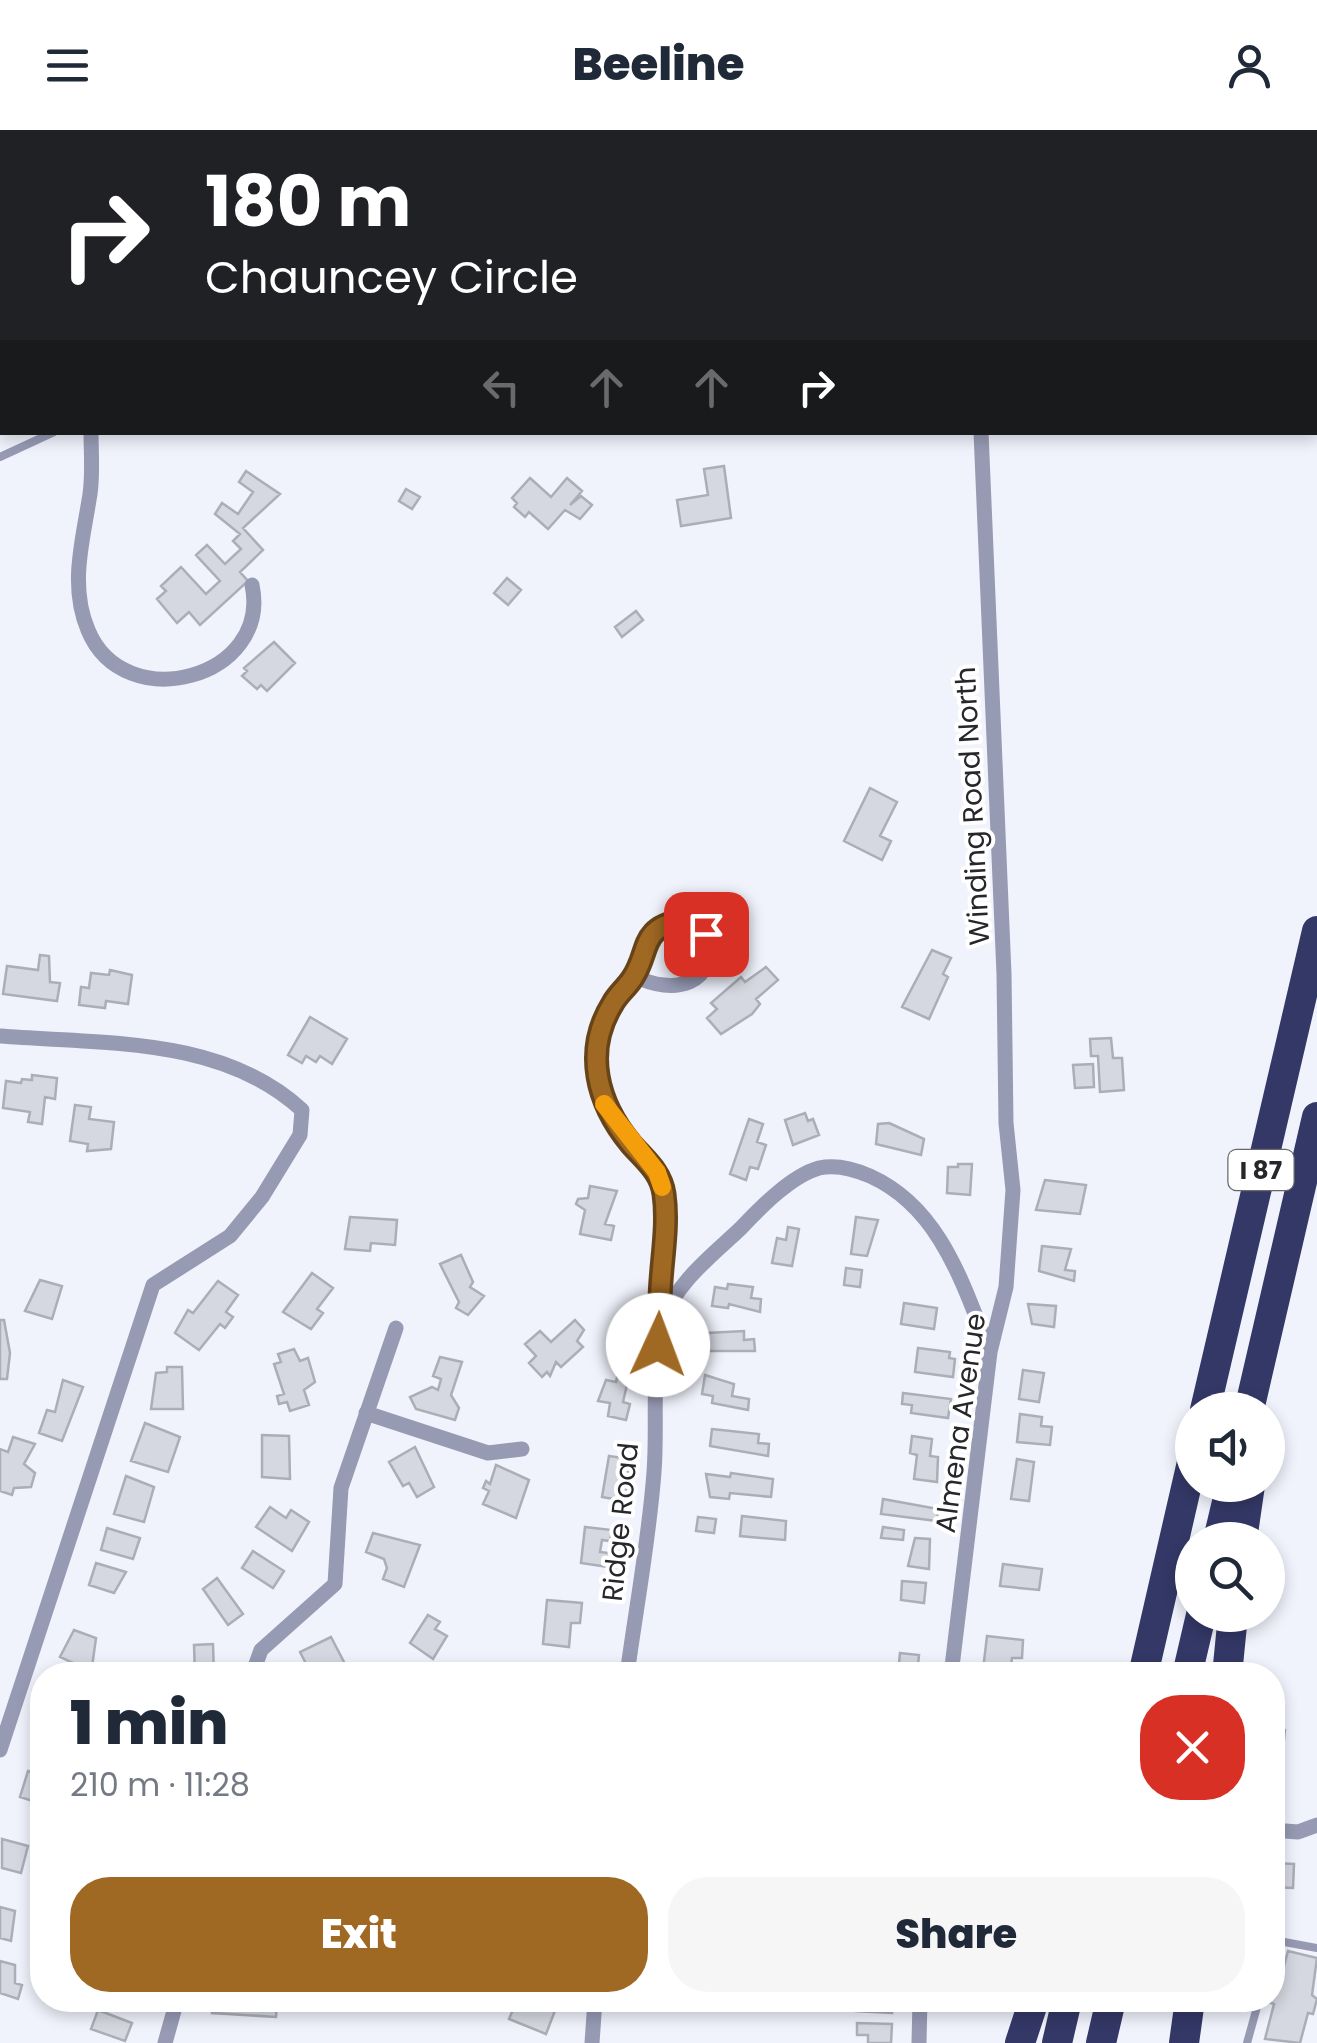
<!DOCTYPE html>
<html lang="en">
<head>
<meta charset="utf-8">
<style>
  body { margin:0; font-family:Poppins,sans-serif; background:#f6f6f7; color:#1f2937; height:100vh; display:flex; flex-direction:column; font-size:38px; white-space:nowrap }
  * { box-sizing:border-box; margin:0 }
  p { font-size:32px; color:#747a83 }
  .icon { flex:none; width:55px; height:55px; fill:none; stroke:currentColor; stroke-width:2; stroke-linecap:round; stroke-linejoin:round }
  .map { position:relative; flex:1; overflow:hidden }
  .sheet { position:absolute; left:30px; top:1532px; width:1255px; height:350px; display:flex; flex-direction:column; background:#fff; border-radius:40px; box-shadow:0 5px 15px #0003 }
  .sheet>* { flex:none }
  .banner { position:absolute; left:0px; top:0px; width:1318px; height:305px; box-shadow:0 5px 15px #0003; background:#202124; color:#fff; overflow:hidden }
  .fabs { position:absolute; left:1175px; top:1262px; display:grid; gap:20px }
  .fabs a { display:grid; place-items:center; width:110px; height:110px; border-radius:50%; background:#fff; box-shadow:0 5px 15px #0003; font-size:50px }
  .pin { position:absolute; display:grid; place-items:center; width:85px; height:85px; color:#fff; margin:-42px; border-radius:20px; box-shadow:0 5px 15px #0006 }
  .me { position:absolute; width:110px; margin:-55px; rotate:2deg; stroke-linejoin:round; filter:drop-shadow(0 0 8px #0008) }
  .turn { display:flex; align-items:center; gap:35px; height:210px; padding:0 40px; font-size:45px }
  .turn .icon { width:130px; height:130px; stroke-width:2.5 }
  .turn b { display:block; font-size:70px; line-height:85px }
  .lanes { display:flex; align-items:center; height:95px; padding:0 40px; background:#0003; justify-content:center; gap:50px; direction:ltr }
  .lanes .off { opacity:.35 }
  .round { display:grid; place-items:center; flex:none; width:105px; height:105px; border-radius:40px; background:#f6f6f7 }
  .headline { display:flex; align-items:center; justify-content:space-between; height:170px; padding:0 40px }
  h1 { font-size:60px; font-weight:800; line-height:75px }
  .button { display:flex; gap:20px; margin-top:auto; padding:20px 40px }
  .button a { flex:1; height:115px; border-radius:40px; background:#9f6823; color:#fff; font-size:40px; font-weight:800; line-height:115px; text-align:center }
  .button a+a { background:#f6f6f7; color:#1f2937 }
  header { display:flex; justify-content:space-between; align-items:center; height:130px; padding:0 40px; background:#fff; font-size:45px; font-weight:800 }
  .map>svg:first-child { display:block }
  .building { fill:#d6d8e1; stroke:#acaeb7; stroke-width:2.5 }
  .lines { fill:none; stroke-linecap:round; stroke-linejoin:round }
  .service { stroke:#969ab3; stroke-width:8 }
  .minor { stroke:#969ab3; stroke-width:15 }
  .motorway { stroke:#343867; stroke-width:30 }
  .route-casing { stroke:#674417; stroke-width:25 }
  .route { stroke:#9f6823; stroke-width:18 }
  .slow { stroke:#f59e0b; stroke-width:18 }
  .labels { text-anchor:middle; stroke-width:8; stroke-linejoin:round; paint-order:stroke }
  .shield { fill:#fff; stroke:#68686b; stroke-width:2.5 }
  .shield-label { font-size:25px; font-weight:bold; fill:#27272b }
  .street-label { font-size:28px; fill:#27272b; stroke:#fff }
</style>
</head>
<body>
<header><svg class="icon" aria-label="menu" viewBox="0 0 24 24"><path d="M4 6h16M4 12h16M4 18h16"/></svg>Beeline<svg class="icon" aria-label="person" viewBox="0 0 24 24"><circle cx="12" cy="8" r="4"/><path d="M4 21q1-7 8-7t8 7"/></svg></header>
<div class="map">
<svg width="1317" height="1913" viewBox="0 0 1317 1913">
  <rect width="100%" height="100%" fill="#f0f2fc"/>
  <path class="building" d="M724,336L731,388L681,396L677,370L708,365L704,339Z
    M246,341L280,364L243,398L263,420L240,442L248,451L200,495L189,482L177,493L157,469L166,461L161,456L181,437L206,464L220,451L196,425L207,415L225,434L241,419L233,411L240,404L215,384L222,373L238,384L253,362L239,352Z
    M530,348L551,367L567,348L582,361L570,375L581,366L592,375L580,389L565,380L548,399L529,382L525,387L514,377L517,373L512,368Z
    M406,359L420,367L412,379L399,371Z
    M507,448L521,460L508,475L494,463Z
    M636,481L643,490L622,507L615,497Z
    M274,512L295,533L267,561L261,555L257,559L242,546L247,541L244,538Z
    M870,658L897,672L880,706L891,711L882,730L844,711Z
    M932,820L951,828L943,844L948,847L929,889L902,877Z
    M40,825L49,826L50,852L60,853L57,871L3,864L7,836L38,840Z
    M766,837L778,850L756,869L760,874L752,884L721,904L707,888L717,879L711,873L741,847L745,852Z
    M110,840L132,845L128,874L106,871L105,878L79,875L81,857L89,858L91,843L109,845Z
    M310,887L347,909L332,934L320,926L316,932L306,926L302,933L288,925Z
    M1111,908L1113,928H1122L1124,960L1100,962L1098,926H1091L1090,909Z
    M1093,934L1094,957L1075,958L1073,935Z
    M32,945L57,948L55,969L45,967L42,994L28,992L30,982L3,978L6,951L21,953L22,949L32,950Z
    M75,975L91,977L89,989L114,992L111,1019L87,1021L88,1014L70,1011Z
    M805,983L808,991L813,989L819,1005L793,1015L785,990Z
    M749,989L763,994L757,1012L766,1015L758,1039L750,1037L746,1050L730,1044Z
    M889,993L924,1009L921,1025L876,1014L878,994Z
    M958,1034H972L970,1065L947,1063L948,1037H958Z
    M1045,1050L1086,1055L1080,1084L1036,1080Z
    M590,1056L617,1061L605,1094L614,1096L611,1110L580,1104L585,1080L576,1074L578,1069L588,1068Z
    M350,1087L397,1090L395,1115L371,1113L370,1121L345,1119Z
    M856,1087L878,1090L867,1126L851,1124Z
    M788,1097L799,1099L792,1136L772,1133L777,1108L786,1110Z
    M1042,1116L1071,1119L1065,1140L1075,1141L1074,1151L1039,1141Z
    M461,1125L473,1152L470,1157L484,1166L468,1185L456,1178L459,1172L440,1134Z
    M846,1138L862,1140L860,1157L844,1155Z
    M312,1143L333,1158L317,1179L323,1183L311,1199L283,1182Z
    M40,1150L62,1156L52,1189L25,1181Z
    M218,1151L238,1165L226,1182L233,1187L225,1198L220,1194L199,1220L175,1203L188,1180L193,1183Z
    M728,1154L753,1157L751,1168L761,1169L760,1182L729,1174L728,1178L712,1176L715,1157L727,1159Z
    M904,1173L937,1178L934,1199L901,1194Z
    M1028,1174L1056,1176L1054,1197L1032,1194Z
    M0,1190H4L10,1223L7,1249H0Z
    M575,1190L584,1200L577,1211L583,1217L561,1237L556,1232L550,1246L547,1242L542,1247L529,1233L536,1226L525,1214L540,1201L551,1212Z
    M744,1201V1210L754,1209L755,1221H708L707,1203Z
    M918,1218L950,1222L949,1228L955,1229L953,1247L915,1242Z
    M294,1219L300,1231L308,1228L315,1252L304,1260L309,1275L290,1281L287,1272L279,1274L277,1266L284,1264L274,1234L281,1232L278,1224Z
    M440,1227L462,1232L451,1265L459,1278L455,1290L416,1279L410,1267L432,1257L438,1260L441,1249L433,1246Z
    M167,1237H182L183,1279H151L156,1243L167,1242Z
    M1023,1240L1044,1243L1039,1272L1019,1269Z
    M618,1243L629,1246L623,1272L630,1274L626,1290L608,1286L610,1273L598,1271L606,1250L616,1252Z
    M705,1245L734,1254L732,1266L749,1269L748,1280L712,1273L713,1266L702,1264Z
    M63,1250L83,1257L62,1311L39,1303L47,1280L55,1282Z
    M903,1263L951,1269L948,1288L911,1283L912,1275L902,1274Z
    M1020,1284L1042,1287L1041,1296L1052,1297L1050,1315L1017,1312Z
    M145,1293L180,1307L168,1342L131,1331Z
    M712,1299L759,1304L758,1313L769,1314L768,1326L710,1316Z
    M262,1305L289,1306L290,1349L262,1347Z
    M912,1306L932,1309L930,1326L938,1327L937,1352L914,1349L917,1325L910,1323Z
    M13,1307L35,1314L24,1334L35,1343L31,1357L14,1358L12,1365L0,1361V1319L8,1322Z
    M415,1317L434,1357L417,1367L409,1353L403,1356L389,1332Z
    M609,1326L630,1329L625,1371L602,1367Z
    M1017,1329L1034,1332L1029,1371L1011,1369Z
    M496,1335L529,1350L516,1388L483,1374L489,1361L483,1358L486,1351L490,1354Z
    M731,1343L773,1349L771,1367L730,1363L729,1369L710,1367L706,1344L730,1347Z
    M126,1346L154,1357L144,1392L114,1384Z
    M883,1369L938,1379L937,1391L881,1384Z
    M270,1377L286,1388L291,1380L309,1392L292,1421L256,1397Z
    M742,1386L786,1391L785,1410L740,1406Z
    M698,1387L716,1389L714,1403L696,1401Z
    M585,1397L612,1400L610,1411L602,1410L600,1422L617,1424L615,1438L581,1433Z
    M883,1397L904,1400L903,1410L881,1408Z
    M107,1398L140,1408L133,1429L101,1420Z
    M373,1403L420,1415L404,1457L383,1449L387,1438L384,1429L366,1422Z
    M915,1408L930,1409L929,1439L908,1436Z
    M253,1421L284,1441L273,1458L242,1438Z
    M96,1433L126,1442L114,1463L89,1455Z
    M1003,1434L1042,1439L1039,1460L1000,1456Z
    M217,1448L243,1484L228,1495L203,1459Z
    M902,1451L926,1453L924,1473L901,1470Z
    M547,1470L582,1473L580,1493H571L569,1517L543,1514Z
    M428,1485L440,1492L435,1499L447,1506L433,1529L410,1513Z
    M74,1500L96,1508L92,1537L86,1539L60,1527Z
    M987,1506L1023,1510L1022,1528H1012L1010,1543L983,1540Z
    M331,1507L345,1534L338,1537L342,1545H312L300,1522Z
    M213,1514L214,1545H195L194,1515Z
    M900,1523L919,1525L917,1545H898Z
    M514,1537L559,1540L558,1545H514Z
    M1279,1599L1285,1600L1282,1629L1272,1628V1603Z
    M28,1641L42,1646V1674L20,1667Z
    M2,1709L28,1716L21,1743L2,1738Z
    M1274,1733L1294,1734L1293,1758L1272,1757Z
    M0,1777L15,1781L11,1811L0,1808Z
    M1288,1821L1317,1828L1312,1865L1317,1869L1313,1884L1308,1883L1300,1913L1265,1909L1274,1874L1268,1872L1272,1870L1273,1854L1279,1855Z
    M0,1831L15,1835V1853L22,1855L18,1869L0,1863Z
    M213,1870H277L276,1887L212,1883Z
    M517,1870H546L544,1874L556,1878L546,1904L509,1889Z
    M856,1870H893L892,1883L856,1881Z
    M98,1880L132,1893L125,1911L91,1899Z
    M857,1893L892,1894L891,1913H868V1905H857Z"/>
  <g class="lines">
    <path class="service" d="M0,327L54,302
      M1272,1824L1279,1811L1317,1818
      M1247,1913L1259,1870"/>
    <path class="minor" d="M27,2L30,0
      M398,2L400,0
      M1008,2V0
      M0,34L2,30
      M91,302C91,323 93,344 90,364C83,410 69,455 88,500C124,588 272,548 252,455
      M635,846C641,816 651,796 682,790L706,804C721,855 672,866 635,846C599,888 577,945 615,994C631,1014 654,1032 662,1056C673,1089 661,1137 660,1172L665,1185
      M0,906C102,914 222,906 302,980L300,1005L262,1067L230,1106L153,1155L0,1620
      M366,1283L488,1323L522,1319
      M252,1545L261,1520L335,1454L341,1358L396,1198
      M627,1545C636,1478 649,1410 654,1342C658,1292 650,1239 664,1190C674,1154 715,1123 741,1098C761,1077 791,1046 819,1038C837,1034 854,1039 870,1046C941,1078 963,1155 990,1222
      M951,1545L990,1222L1006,1157L1013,1060L1006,993L1004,844L981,302
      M1272,1700L1298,1702L1317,1695
      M165,1913L177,1870
      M592,1913L595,1870
      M919,1913L920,1870"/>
    <path class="motorway" d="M1205,1280L1317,801
      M1249,1280L1317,987
      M1218,1410L1231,1355
      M1242,1410L1250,1355
      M1143,1545L1192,1332
      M1187,1545L1201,1485
      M1227,1545L1233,1485
      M1020,1913L1034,1870
      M1057,1913L1067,1870
      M1101,1913L1111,1870
      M1184,1913L1190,1870"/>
  </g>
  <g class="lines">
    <defs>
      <path id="route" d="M658,1215L665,1185L660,1172C660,1138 669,1099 664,1064C661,1042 645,1030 631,1014C597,973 583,921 613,873C618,864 626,858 632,849C651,821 638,799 682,790L706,804"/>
    </defs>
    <use href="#route" class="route-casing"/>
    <use href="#route" class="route"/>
    <path class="slow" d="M604,974L657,1042L662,1057"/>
  </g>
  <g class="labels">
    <rect class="shield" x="1228.5" y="1020" width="65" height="40" rx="8"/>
    <g class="shield-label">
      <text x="1261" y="1049">I 87</text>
    </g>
    <g class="street-label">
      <text transform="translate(972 676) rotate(-93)" y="10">Winding Road North</text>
      <text transform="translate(960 1293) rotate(-82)" y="10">Almena Avenue</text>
      <text transform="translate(620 1392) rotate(-84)" y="10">Ridge Road</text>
    </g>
  </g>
</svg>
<div class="fabs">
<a><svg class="icon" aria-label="sound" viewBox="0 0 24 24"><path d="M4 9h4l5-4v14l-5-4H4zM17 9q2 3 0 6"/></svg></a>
<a><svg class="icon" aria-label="search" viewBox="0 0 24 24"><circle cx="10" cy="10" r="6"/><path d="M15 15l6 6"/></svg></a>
</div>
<div class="pin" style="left:706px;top:804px;background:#d93025"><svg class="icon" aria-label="arrive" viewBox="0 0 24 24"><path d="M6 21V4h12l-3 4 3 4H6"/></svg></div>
<svg class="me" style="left:658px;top:1215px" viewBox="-20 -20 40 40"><circle r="19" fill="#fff"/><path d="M0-13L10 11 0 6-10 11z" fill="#9f6823"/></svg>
<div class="banner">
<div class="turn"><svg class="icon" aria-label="right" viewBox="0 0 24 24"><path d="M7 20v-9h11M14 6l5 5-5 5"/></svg><div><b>180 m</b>Chauncey Circle</div></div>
<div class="lanes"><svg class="icon off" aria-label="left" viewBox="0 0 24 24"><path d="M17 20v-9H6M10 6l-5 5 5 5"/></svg><svg class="icon off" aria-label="ahead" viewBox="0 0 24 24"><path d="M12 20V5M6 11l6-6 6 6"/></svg><svg class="icon off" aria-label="ahead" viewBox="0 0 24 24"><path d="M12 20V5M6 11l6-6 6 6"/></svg><svg class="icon" aria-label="right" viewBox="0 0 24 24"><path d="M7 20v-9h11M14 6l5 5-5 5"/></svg></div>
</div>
<section class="sheet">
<div class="headline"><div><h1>1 min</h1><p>210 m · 11:28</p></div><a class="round" style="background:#d93025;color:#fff"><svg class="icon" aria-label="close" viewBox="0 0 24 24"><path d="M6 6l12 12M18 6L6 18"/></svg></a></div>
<div class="button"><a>Exit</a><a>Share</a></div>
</section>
</div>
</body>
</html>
